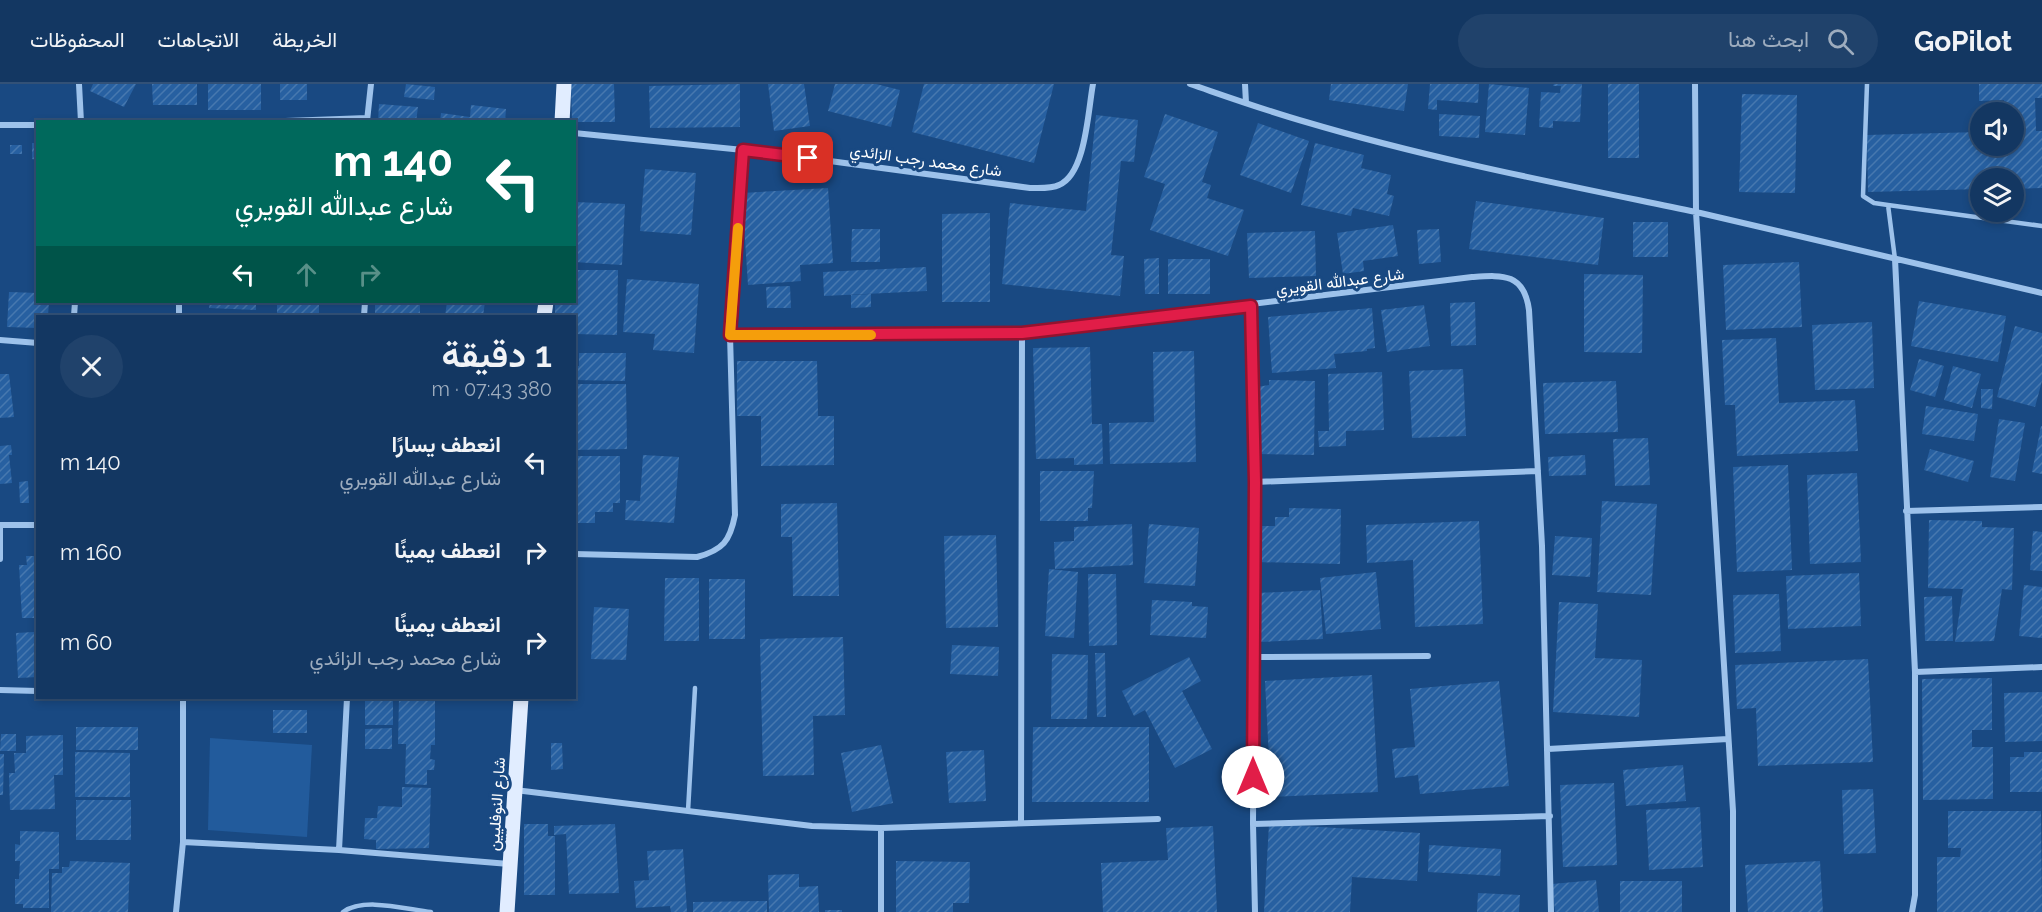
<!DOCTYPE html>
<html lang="ar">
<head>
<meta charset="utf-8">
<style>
  body { margin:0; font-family:Raleway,Vazirmatn,sans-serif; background:#20426b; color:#f1f3f6; direction:rtl; height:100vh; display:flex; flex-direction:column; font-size:22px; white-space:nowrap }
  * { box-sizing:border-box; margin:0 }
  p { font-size:20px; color:#9dacbe }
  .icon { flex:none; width:33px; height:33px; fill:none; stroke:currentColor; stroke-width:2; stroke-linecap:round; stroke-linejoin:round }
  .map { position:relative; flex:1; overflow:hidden; direction:ltr }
  .sheet { position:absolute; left:36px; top:231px; width:540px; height:384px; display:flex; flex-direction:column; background:#133762; border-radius:0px; box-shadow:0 3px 9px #0003,0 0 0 2px #325177; direction:rtl }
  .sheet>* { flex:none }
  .guide { position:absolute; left:36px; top:36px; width:540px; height:183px; border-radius:0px; box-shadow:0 3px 9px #0003,0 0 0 2px #325177; direction:rtl; background:#00695c; color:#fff; overflow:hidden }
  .buttons { position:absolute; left:1970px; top:18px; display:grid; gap:12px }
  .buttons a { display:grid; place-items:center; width:54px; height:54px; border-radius:50%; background:#133762; box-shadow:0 3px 9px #0003,0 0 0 2px #325177; font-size:30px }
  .pin { position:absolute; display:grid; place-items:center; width:51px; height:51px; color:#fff; margin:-26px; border-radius:12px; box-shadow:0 3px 9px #0006 }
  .me { position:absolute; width:66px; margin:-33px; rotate:0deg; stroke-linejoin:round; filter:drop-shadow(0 0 4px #0008) }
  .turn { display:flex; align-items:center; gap:21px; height:126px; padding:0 24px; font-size:27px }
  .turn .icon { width:78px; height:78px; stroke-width:2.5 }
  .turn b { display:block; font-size:42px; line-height:51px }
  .lanes { display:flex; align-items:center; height:57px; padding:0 24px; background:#0003; justify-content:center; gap:30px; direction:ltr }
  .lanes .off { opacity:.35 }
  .round { display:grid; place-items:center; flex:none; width:63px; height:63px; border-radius:32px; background:#20426b }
  .head { display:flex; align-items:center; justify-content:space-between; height:102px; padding:0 24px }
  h1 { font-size:36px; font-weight:600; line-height:45px }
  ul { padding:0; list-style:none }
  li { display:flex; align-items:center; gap:18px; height:90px; padding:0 24px }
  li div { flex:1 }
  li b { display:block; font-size:22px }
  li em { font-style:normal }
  header { display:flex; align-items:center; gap:36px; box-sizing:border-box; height:84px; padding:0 30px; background:#133762; border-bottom:2px solid #325177 }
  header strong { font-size:28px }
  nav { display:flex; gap:33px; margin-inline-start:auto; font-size:21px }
  .search { width:420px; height:54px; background:#20426b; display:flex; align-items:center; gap:15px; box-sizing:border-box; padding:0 21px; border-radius:33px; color:#9dacbe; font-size:22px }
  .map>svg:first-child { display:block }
  .garden { fill:#225b9c }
  .building { fill:url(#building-hatch) }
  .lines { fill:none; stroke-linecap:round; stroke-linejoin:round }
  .lane { stroke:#9dc2eb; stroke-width:4.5 }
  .street { stroke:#9dc2eb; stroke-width:6 }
  .primary { stroke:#e1edff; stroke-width:15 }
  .route-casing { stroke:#92132f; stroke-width:15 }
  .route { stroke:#e11d48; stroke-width:10 }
  .slow { stroke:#f59e0b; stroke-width:10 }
  .labels { text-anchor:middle; stroke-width:6; stroke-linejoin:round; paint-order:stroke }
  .street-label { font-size:16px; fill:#fff; stroke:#194982 }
</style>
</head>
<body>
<header>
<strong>GoPilot</strong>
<div class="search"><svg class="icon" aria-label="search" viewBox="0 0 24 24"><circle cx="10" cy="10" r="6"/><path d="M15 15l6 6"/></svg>ابحث هنا</div>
<nav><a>الخريطة</a><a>الاتجاهات</a><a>المحفوظات</a></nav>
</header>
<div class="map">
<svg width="2042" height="828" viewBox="0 0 2042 828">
  <defs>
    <pattern id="building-hatch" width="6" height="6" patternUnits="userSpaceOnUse" patternTransform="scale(1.5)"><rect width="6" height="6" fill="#2760a1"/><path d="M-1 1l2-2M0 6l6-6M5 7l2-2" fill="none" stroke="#4778af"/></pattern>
  </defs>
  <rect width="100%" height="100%" fill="#194982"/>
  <path class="garden" d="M210,654L312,661L307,753L208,746Z"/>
  <path class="building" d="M93,0H136L124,23L90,7Z
    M152,0H197V21H153Z
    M208,0H261V26H208Z
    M280,0H307V16H280Z
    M406,0L435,3L434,16L404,13Z
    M571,0H614L615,38H572Z
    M740,0V43L650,44L649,2Z
    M768,0H804L810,42L774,47Z
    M835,0H876L900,6L891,43L828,27Z
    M924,0H1054L1034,79L912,48Z
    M1331,0H1408L1404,27L1329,16Z
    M1430,0H1479L1478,19L1437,16V26L1428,25Z
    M1489,0L1529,4L1525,51L1485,48Z
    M1554,0H1582L1580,38L1553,37V44L1539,43L1541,8L1560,9L1561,2H1553Z
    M1608,0H1639V74H1608Z
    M1979,0H2042V14H2035L2036,47H2042V104L2013,105V94H1980V105L1868,108L1867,51L1980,48V62H2013V28H2004V16L1979,17Z
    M1742,10L1797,11L1795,109L1739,108Z
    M379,20L418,23L416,38H378Z
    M471,21L506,25L505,38H440L441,29L470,33Z
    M1165,30L1218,48L1202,98L1211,101L1207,114L1244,126L1228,172L1150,146L1165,100L1144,93Z
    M1439,30L1480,32L1479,54L1439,52Z
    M1096,31L1138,36L1134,78L1121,77L1111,171L1124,172L1120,212L1002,200L1010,119L1086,127Z
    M1258,39L1309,57L1291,109L1240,91Z
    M32,59H38V76L32,75Z
    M1315,59L1364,71L1361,84L1391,91L1387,110L1394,112L1389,132L1353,124L1351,132L1301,121Z
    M10,61H22V70H10Z
    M645,85L696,89L691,151L640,147Z
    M828,104L833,179L800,181L801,197L748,201L742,109Z
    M1476,117L1604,134L1598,181L1469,165Z
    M574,118L625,120L622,181L574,178Z
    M990,129V218H942V130Z
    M1633,138H1668V173H1633Z
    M1393,141L1398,172L1363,177L1364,187L1343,190L1337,149Z
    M852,145H880V178H851Z
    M1439,145L1441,178L1419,180L1417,146Z
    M1315,147L1316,192L1249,194L1247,149Z
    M1159,174V210H1145L1144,175Z
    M1168,175H1210V210H1168Z
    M1799,178L1802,243L1726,246L1723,181Z
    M926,183L927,207L824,212L823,188Z
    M574,186H618L617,251L574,250V232H555V218H574Z
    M1584,190L1643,191L1642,269L1584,268Z
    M627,195L699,200L694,269L653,266L655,250L623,248Z
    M790,202L791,224H767L766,203Z
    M9,208L38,209V218H49L48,232H38V244L7,243Z
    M871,210V223L851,224V211Z
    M1919,217L2006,232L1998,278L1911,262Z
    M210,218H256V226L209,224Z
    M277,218H319V229H277Z
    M375,218H420V232H375Z
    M447,218H485L483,232H445Z
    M1475,218L1476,261L1451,262L1450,219Z
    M1424,221L1430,262L1387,268L1381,226Z
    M1372,224L1375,264L1367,265V267L1334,270L1336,284L1272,289L1268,233Z
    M1872,238L1874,304L1815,306L1812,241Z
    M2015,242L2042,249V297L2035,323L1997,313Z
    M1776,254L1779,319L1855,316L1858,367L1737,372L1735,321H1725L1722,256Z
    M1090,263L1092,340H1102L1103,380L1074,381V374L1036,375L1033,264Z
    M1194,267L1196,378L1110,380L1109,339L1154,338L1153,268Z
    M579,269H626L625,297L574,296V282H579Z
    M1919,275L1944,282L1935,313L1910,306Z
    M737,277H817L818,332H834V381L761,382V332H737Z
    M1953,282L1981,290L1972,324L1944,316Z
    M1463,285L1466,352L1412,354L1409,287Z
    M1382,288L1384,346L1346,347V362L1319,363L1318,347H1329L1328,290Z
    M0,290H9L14,333L0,334Z
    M1269,296L1315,297L1314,371L1256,370L1257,303L1269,301Z
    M1616,297L1618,348L1545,350L1543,299Z
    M574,300H626L627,365L574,366Z
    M1981,305H1993L1992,325L1981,324Z
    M1926,322L1978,330L1974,357L1922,350Z
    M1999,335L2025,339L2015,397L1990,393Z
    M2041,342H2042V390L2032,388Z
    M1648,354L1650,401L1615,402L1613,355Z
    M11,361L12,371H9L12,399L0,400V362Z
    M1930,365L1974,377L1968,398L1924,386Z
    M643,371L679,373L674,439L625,436L626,416L640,417Z
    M1585,371L1586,391L1549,392L1548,373Z
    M574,372H620V419H613V428H595V439H574Z
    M1788,381L1792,486L1737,488L1733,383Z
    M1040,387H1094L1092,424H1088V437H1040Z
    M1857,389L1861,478L1810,480L1807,391Z
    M28,397L29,419H20L19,398Z
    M1602,417L1657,420L1651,511L1597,508Z
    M837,419L839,512H793L792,453H781V420Z
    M1289,424L1341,425L1340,480L1256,478L1257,442H1275V433H1289Z
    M1929,436L1982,437V443L2014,444L2012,506L2002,505L1994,557L1955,558L1963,505L1928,504Z
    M1479,437L1483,540L1415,543L1413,476L1367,479L1366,441Z
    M1132,440L1133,481L1055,485L1054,458L1074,457V443Z
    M1149,440L1199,444L1195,502L1144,499Z
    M2033,447L2042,448V487L2030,486Z
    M996,451L998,543L946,544L944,452Z
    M1555,452L1592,454L1590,493L1552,491Z
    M26,472H38V538H34V534H22L19,481H27Z
    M1049,485L1078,488L1074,554L1045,552Z
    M1376,488L1381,545L1326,550L1320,494Z
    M1859,489L1861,542L1788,545L1786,492Z
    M1088,490H1116L1117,561L1089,562Z
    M665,494H699V557H664Z
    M709,495H745V555H709Z
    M2024,501L2042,503V554L2019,552Z
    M1320,506L1323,555L1260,558L1257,509Z
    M1779,510L1781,567L1735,569L1733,511Z
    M1952,512L1953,557H1925L1924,513Z
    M1152,516L1192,518V522L1208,523L1206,554L1150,551Z
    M1559,518L1598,520L1595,574L1642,576L1639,633L1553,628Z
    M594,523L629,525L626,576L591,575Z
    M34,540H38V593L18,594L16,549L34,548Z
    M843,553L845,631L813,632L814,691L763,692L760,555Z
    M952,561L999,563L998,592L950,590Z
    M1095,569H1105L1106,633H1097Z
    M1052,570L1088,571L1087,635H1051Z
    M1189,573L1201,597L1182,607L1212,665L1175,684L1145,626L1134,632L1122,607Z
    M1868,575L1873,678L1758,682L1756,624L1737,625L1735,581Z
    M1372,591L1378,708L1271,713L1265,597Z
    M1992,594V646H1972V663H1993V715L1923,716L1922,595Z
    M1499,597L1509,702L1420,710L1418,691L1395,694L1392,665L1415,663L1410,605Z
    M2042,608V657L2005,658L2004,609Z
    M365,614H393V641H365Z
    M399,614H435V661H431L430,675L435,676L434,686H427V701L405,700L406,660H398Z
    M273,626H307V649H273Z
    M76,643H138V666H76Z
    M1033,643H1149V718H1032Z
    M392,644V665H365V645Z
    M1,650H16V667H0Z
    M63,651V691H54L55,725L10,726L9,689H15L14,669H26V652Z
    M551,659H562L563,685L551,686Z
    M881,661L893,719L852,728L841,669Z
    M984,666L986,717L949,719L946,668Z
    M75,668L130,669V713H75Z
    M2024,668H2042V708H2010V673H2024Z
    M0,670H4L3,711H0Z
    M1683,681L1686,717L1626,722L1623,686Z
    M1614,699L1617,781L1563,783L1560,701Z
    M402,703L431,704L429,764L376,765V756L364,755L365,734H377L378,722L402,723Z
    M1873,705L1876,769L1844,770L1842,706Z
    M76,716H131V756H76Z
    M1700,723L1703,783L1649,786L1646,726Z
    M1948,727H2041L2042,828H1937V773H1960L1961,764H1948Z
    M524,740H548V752H555V811H524Z
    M615,740L619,809L569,810L566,750L554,751V742Z
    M1269,740L1420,749L1417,797L1352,793L1350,828H1264Z
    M1213,742L1217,828H1103L1101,779L1168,776L1166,744Z
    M20,747L59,748V785H49V824H23V820H15V795H19L20,777H15V760L20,761Z
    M1429,761L1501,765L1500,792L1428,788Z
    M683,765L687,828H671L670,822L636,824L634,797L649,796L647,767Z
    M70,777L130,779L128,828H51L52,789H62V783H69Z
    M896,777L970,778L969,819H953V828H896Z
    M1820,777L1823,828H1748L1745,781Z
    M799,790V803L818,802L819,828H769L768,791Z
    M1596,796L1599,828H1555L1552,800Z
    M1620,797H1682V828H1620Z
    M1478,809L1520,811L1519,828H1477Z
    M767,817V828H693V818Z
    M825,826H842V828H825Z"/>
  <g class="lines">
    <path class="lane" d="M1867,0L1863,112L1874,119L1888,121L2042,142
      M1888,121L1895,175
      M688,727L695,604
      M343,828C364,813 405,825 431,828"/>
    <path class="street" d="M79,0L81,38
      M1190,0C1228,13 1267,27 1306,38C1434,76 1566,101 1696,128L1695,0
      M1245,0L1246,19
      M367,37L371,0
      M258,38L367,34
      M0,41H38
      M574,49L763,68L1030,104C1039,104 1051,105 1059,101C1086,90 1088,26 1093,0
      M1895,175L1915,588V811L1912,828
      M179,218V232
      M1251,222L1255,398L1253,740L1255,828
      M74,232L75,218
      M364,232L365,218
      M730,251L1022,248L1472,193C1503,191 1524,189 1529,226L1542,462L1551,828
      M0,256L38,259
      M1255,398L1538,387
      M1906,427L2042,423
      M0,441H38
      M574,470L697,473C723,466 730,457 735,431L730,251L743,66
      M0,475V441
      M1254,573L1428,572
      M1915,588L2042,583
      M0,606L38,607
      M347,614L339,766L509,780
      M1548,665L1728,655
      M515,706L812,742L881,744
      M1021,739L1022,248
      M1253,740L1550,732
      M183,758L339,766
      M176,828L183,758V614
      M881,828V744L1158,735
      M1733,828V727L1696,128L2042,209"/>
    <path class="primary" d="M562,38L564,0
      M544,232L546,218
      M507,828L521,614"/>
  </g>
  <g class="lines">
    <defs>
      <path id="route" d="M808,74L743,66L730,251L1022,249L1251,222L1255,398L1253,693"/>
    </defs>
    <use href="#route" class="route-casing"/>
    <use href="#route" class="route"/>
    <path class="slow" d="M738,144L730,251H871"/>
  </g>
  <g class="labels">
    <g class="street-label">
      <text transform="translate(926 76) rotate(8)" y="6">شارع محمد رجب الزائدي</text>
      <text transform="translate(1340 197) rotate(-7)" y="6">شارع عبدالله القويري</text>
      <text transform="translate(496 720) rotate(-86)" y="6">شارع النوفليين</text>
    </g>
  </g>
</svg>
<div class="buttons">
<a><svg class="icon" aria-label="sound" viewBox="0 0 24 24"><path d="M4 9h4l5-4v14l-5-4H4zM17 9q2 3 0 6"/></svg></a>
<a><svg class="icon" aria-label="layers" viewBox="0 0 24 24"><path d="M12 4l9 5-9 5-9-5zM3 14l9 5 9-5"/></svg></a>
</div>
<div class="pin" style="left:808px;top:74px;background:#d93025"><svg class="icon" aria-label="arrive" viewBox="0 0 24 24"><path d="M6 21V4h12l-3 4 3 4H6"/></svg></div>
<svg class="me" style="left:1253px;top:693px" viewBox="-20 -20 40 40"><circle r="19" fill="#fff"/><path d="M0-13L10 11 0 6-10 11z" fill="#e11d48"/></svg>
<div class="guide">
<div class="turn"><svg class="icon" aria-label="left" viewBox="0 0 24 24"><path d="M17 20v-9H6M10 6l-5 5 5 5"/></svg><div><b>140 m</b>شارع عبدالله القويري</div></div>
<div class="lanes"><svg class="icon" aria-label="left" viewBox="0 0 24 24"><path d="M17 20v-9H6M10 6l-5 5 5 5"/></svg><svg class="icon off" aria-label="ahead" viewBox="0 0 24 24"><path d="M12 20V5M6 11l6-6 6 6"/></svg><svg class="icon off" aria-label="right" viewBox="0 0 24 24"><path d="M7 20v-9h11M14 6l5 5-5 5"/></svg></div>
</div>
<section class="sheet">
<div class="head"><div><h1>1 دقيقة</h1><p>380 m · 07:43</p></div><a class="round"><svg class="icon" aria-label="close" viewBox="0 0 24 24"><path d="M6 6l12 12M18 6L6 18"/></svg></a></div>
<ul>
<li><svg class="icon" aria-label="left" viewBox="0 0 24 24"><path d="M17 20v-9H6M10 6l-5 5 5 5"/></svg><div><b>انعطف يسارًا</b><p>شارع عبدالله القويري</p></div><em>140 m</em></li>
<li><svg class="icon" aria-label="right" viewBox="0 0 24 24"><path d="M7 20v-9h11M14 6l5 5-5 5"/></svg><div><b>انعطف يمينًا</b></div><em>160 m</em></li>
<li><svg class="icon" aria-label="right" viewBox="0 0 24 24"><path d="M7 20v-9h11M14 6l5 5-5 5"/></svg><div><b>انعطف يمينًا</b><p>شارع محمد رجب الزائدي</p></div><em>60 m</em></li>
</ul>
</section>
</div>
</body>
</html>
